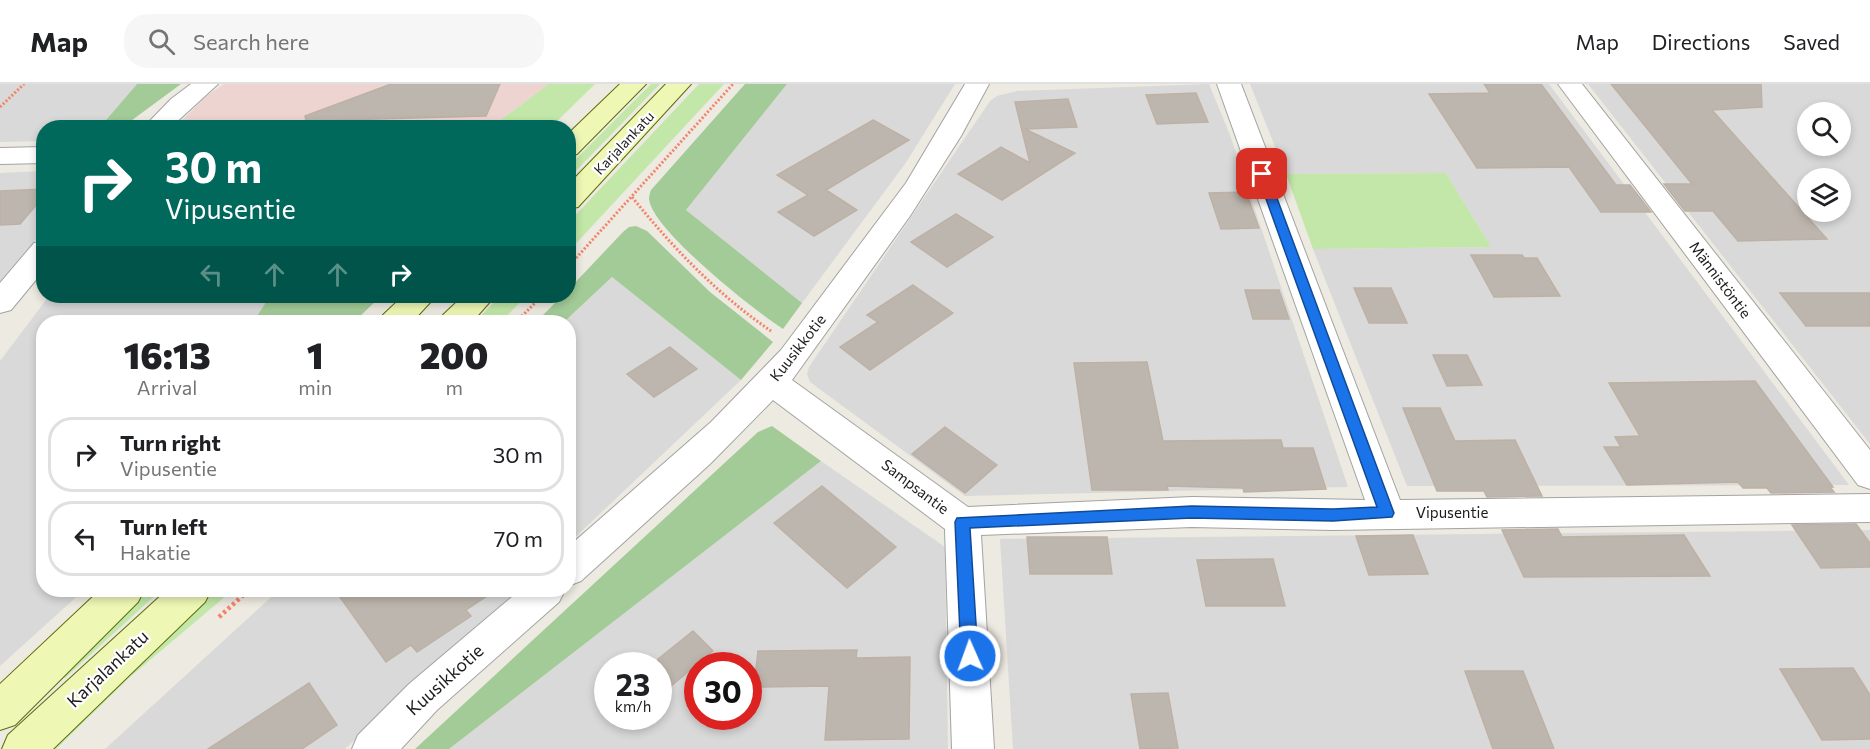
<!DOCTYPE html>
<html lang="en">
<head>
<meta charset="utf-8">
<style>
  body { margin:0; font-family:Commissioner,sans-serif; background:#f6f6f6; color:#202124; height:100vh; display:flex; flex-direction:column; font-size:22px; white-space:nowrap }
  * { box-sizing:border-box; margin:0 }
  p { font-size:20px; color:#757577 }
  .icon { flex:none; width:33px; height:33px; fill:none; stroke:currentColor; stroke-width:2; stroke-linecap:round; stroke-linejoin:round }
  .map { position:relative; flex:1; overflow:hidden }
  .sheet { position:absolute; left:36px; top:231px; width:540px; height:282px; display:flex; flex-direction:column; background:#fff; border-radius:24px; box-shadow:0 3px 9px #0003 }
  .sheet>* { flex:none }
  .top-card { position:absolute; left:36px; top:36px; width:540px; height:183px; border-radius:24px; box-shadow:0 3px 9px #0003; background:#00695c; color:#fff; overflow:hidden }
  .tools { position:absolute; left:1797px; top:18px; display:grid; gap:12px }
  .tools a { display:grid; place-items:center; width:54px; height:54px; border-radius:50%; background:#fff; box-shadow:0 3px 9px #0003; font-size:30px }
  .speed { position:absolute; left:594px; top:568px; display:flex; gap:12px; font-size:30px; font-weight:700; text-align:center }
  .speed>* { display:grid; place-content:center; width:78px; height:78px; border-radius:50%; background:#fff; box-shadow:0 3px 9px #0003; line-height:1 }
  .speed small { font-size:15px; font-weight:400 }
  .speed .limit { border:9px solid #d22; background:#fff; color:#111 }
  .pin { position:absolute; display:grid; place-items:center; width:51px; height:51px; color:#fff; margin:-26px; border-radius:12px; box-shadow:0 3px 9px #0006 }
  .me { position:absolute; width:66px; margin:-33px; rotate:358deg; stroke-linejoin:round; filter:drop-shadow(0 0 4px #0008) }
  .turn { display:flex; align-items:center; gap:21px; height:126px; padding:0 30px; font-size:27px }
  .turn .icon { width:78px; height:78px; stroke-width:2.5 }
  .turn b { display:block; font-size:42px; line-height:51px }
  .lanes { display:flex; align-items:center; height:57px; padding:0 30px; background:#0003; justify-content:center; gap:30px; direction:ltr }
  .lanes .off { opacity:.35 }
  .eta { display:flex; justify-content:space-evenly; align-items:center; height:102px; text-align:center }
  .eta b { font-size:36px; font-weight:800; line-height:42px }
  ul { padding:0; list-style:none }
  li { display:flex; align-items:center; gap:18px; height:75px; margin:0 12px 9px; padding:0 18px; border:3px solid #e0e0e0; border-radius:24px }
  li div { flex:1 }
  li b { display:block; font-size:22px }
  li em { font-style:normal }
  header { display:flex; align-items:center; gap:36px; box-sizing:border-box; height:84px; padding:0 30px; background:#fff; border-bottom:2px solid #e0e0e0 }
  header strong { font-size:28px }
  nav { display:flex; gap:33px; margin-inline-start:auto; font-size:21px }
  .search { width:420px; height:54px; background:#f6f6f6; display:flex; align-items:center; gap:15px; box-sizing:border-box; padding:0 21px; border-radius:24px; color:#757577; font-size:22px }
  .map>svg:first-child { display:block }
  .residential { fill:#dad9d9; fill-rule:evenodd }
  .commercial { fill:#eed4d0 }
  .grass { fill:#c2e7a8 }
  .forest { fill:#a3cb97 }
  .building { fill:#bdb6ae; stroke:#beb1a4; stroke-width:1.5 }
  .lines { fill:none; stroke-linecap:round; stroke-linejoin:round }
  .minor-casing { stroke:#a3a3a3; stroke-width:2 }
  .secondary-casing { stroke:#5b6e08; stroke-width:2 }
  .path-far1 { stroke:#f5826a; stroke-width:3; stroke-dasharray:2 2; stroke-linecap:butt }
  .path { stroke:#f5826a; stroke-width:4.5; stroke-dasharray:3 3; stroke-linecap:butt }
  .minor { fill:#fff; fill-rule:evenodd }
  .secondary { fill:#eff7b5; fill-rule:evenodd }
  .route { fill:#1a73e8; stroke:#114b97; stroke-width:1.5 }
  .labels { text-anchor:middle; stroke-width:4.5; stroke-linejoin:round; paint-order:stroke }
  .far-street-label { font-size:14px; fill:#1c1c1c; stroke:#fff }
  .street-label { font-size:15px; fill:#1c1c1c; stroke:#fff }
  .near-street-label { font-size:18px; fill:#1c1c1c; stroke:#fff }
</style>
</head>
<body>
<header>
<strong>Map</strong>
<div class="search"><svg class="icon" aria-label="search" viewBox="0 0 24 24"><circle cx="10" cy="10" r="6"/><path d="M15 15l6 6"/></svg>Search here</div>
<nav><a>Map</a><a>Directions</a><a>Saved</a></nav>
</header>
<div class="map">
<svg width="1870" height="665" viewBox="0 0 1870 665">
  <rect width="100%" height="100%" fill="#edeae1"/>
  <path class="residential" d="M0,0H137L100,43L44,44L43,57L0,58Z
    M787,0H955L905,80L802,219L686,126Z
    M1209,0L1230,51L1348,403L965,412L810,298L807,290L809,283L990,17L997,12L1017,7Z
    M1250,0H1549L1849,401L1407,402L1313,165L1491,163L1446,89L1286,90Z
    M1588,0H1870V360ZM1808,28H1840V62H1808ZM1808,94H1840V128H1808Z
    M43,87V147L0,198V89Z
    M612,193L741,296L569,459L568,238H564Z
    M49,212H270L253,238H44V506H84L0,582V277Z
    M821,377L945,463L948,665H449ZM608,582H658V633H608ZM698,582H748V633H698Z
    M1870,446V665H1013L1000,455Z
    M279,506H518L345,665H105Z"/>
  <path class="commercial" d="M224,0H549L491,43L175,44L205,13Z"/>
  <path class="grass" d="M549,0H595L551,43H491Z
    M651,0H660L569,94V82Z
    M699,0H724L569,167V138Z
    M1446,89L1491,163L1313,165L1286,90Z
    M500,212H526L501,238H475Z
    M149,506H161L65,594L60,592Z
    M217,506H233L131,592L56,665H45Z"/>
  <path class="forest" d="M137,0H181L124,42L100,43Z
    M745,0H787L686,126L802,219L783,245C755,227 652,146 649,115C649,112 650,109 651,106Z
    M636,142L647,147L710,208L773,258L741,296L612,193L564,238H536L562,212H568L569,205L623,148L629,143Z
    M270,212H381L354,238H253Z
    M772,342L821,377L449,665H415L758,348Z"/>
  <path class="building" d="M391,0H500L486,32L306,37L305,32Z
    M1484,0H1541L1616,101H1630L1651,128H1601L1569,83L1477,84L1429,10L1490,9Z
    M1611,0H1761L1762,23L1712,26L1827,155L1738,157L1713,127H1685L1664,100H1692Z
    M1196,9L1208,38L1157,40L1146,11Z
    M1068,15L1077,43L1025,45L1075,69L1002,116L958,90L1001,63L1030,79L1015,18Z
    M873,36L909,56L826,106L857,126L814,152L778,128L808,111L777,91Z
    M44,105V112L20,140L0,141V107Z
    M1246,108L1259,144L1221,145L1209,109Z
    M956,130L993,153L947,183L911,158Z
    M1471,171H1522L1524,174H1537L1560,212L1494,213Z
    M913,201L953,229L870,286L840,263L878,238L867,231Z
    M1354,204H1391L1407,239H1369Z
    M1245,206H1279L1289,235H1253Z
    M1780,209H1870V242H1806Z
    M670,263L697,285L654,313L627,290Z
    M1433,271H1467L1482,301L1447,302Z
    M1147,278L1163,357L1281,356L1283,364H1313L1326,405L1244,408L1243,404L1167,402L1168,406H1092L1074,279Z
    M1755,297L1833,403H1830L1834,408L1771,409L1767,404H1743L1738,398L1627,401L1604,363H1621L1615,353L1640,352L1609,299Z
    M1403,324H1440L1455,357L1515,356L1542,412L1487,413L1484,407H1437Z
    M945,343L997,381L965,409L912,370Z
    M822,402L896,463L847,504L774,439Z
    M1856,440L1870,459V483L1821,484L1792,441Z
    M1558,445L1562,453L1684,451L1710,492L1524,493L1502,446Z
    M1413,451L1428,490L1369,491L1356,452Z
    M1027,453H1107L1112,490H1030Z
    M1273,475L1285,522H1206L1197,476Z
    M335,506H496L466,526L471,532L417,568L411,561L386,578Z
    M693,547L713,567L658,613V575Z
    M857,566L856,574L910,573L909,655L825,656L829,602L754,603L758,567Z
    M1853,584L1870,611V655L1822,656L1780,585Z
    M1465,587H1523L1554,665H1493Z
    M309,599L337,641L302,665H208Z
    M1168,609L1178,664L1140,665L1131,610Z"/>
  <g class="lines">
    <defs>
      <path id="minor" d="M191,0H218L170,44H143L171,15Z
        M965,0H989L961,52L910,132L792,296L968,423L1192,413L1365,416L1217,0H1241L1400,416L1870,410V438L1333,446L1192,443L981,451L994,665H952L945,445L773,316L710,380L581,497L568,502V463L711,338L781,266L906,99Z
        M1558,0H1582L1870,366V405L1858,401Z
        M44,63V79L0,80V64Z
        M44,157V186L11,226L0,229V199L34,159Z
        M520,506H565L559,518L437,626L401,665H352L358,651L409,600Z"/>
      <path id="secondary" d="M620,0H646L577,70L568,73V50Z
        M666,0H691L578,123L568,125V101Z
        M403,212H436L412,238H379L383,231Z
        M463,212H495L472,238H439L443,231Z
        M100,506H144L138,518L15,641L0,646V600Z
        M167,506H211L205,518L53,665H2L8,651Z"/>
    </defs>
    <use href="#minor" class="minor-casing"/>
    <use href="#secondary" class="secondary-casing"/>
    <path class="path-far1" d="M0,23L24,0
      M632,113C673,164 717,210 771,247
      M568,183L733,0
      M516,238L542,212"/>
    <path class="path" d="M219,533L249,506"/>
    <use href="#minor" class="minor"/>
    <use href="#secondary" class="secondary"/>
  </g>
  <path class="route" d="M1262,87L1268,90L1394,429L1392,433L1333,437L1192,434L970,444L978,572L975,578L970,580L964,578L961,572L955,438L957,434L1192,422L1333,425L1377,423L1257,90Z"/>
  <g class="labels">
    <g class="far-street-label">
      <text transform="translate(624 59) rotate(-47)" y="5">Karjalankatu</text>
    </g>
    <g class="street-label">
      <text transform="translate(1720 196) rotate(53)" y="5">Männistöntie</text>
      <text transform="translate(798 264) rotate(-52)" y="5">Kuusikkotie</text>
      <text transform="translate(915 403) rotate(37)" y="5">Sampsantie</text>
      <text x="1452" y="434">Vipusentie</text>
    </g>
    <g class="near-street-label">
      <text transform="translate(108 585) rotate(-43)" y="6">Karjalankatu</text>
      <text transform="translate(445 596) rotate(-42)" y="6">Kuusikkotie</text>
    </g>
  </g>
</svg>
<div class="tools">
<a><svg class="icon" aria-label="search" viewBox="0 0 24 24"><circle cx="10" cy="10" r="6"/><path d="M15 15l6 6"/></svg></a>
<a><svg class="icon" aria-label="layers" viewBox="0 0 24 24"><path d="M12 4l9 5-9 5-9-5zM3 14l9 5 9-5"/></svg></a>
</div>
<div class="speed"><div>23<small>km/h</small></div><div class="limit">30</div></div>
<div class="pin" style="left:1262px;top:90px;background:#d93025"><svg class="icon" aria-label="arrive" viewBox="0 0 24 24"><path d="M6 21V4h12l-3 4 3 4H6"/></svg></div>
<svg class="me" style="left:970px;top:572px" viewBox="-20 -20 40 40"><circle r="17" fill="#1a73e8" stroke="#fff" stroke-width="3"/><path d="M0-11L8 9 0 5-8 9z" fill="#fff"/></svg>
<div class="top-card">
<div class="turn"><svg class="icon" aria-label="right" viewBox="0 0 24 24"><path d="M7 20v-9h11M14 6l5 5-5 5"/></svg><div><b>30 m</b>Vipusentie</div></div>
<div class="lanes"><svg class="icon off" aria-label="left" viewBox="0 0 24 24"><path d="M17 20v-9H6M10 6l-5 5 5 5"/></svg><svg class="icon off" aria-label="ahead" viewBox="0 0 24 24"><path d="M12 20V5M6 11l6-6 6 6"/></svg><svg class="icon off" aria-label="ahead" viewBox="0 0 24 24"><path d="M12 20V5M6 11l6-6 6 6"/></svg><svg class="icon" aria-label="right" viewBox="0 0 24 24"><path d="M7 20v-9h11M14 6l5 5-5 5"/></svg></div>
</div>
<section class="sheet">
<div class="eta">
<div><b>16:13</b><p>Arrival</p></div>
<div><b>1</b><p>min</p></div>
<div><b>200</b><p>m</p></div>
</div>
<ul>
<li><svg class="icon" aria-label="right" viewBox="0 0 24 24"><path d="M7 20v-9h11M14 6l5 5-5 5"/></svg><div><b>Turn right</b><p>Vipusentie</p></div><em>30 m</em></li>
<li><svg class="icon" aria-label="left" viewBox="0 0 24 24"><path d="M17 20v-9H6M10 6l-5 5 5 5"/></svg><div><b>Turn left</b><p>Hakatie</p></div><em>70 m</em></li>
</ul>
</section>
</div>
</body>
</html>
